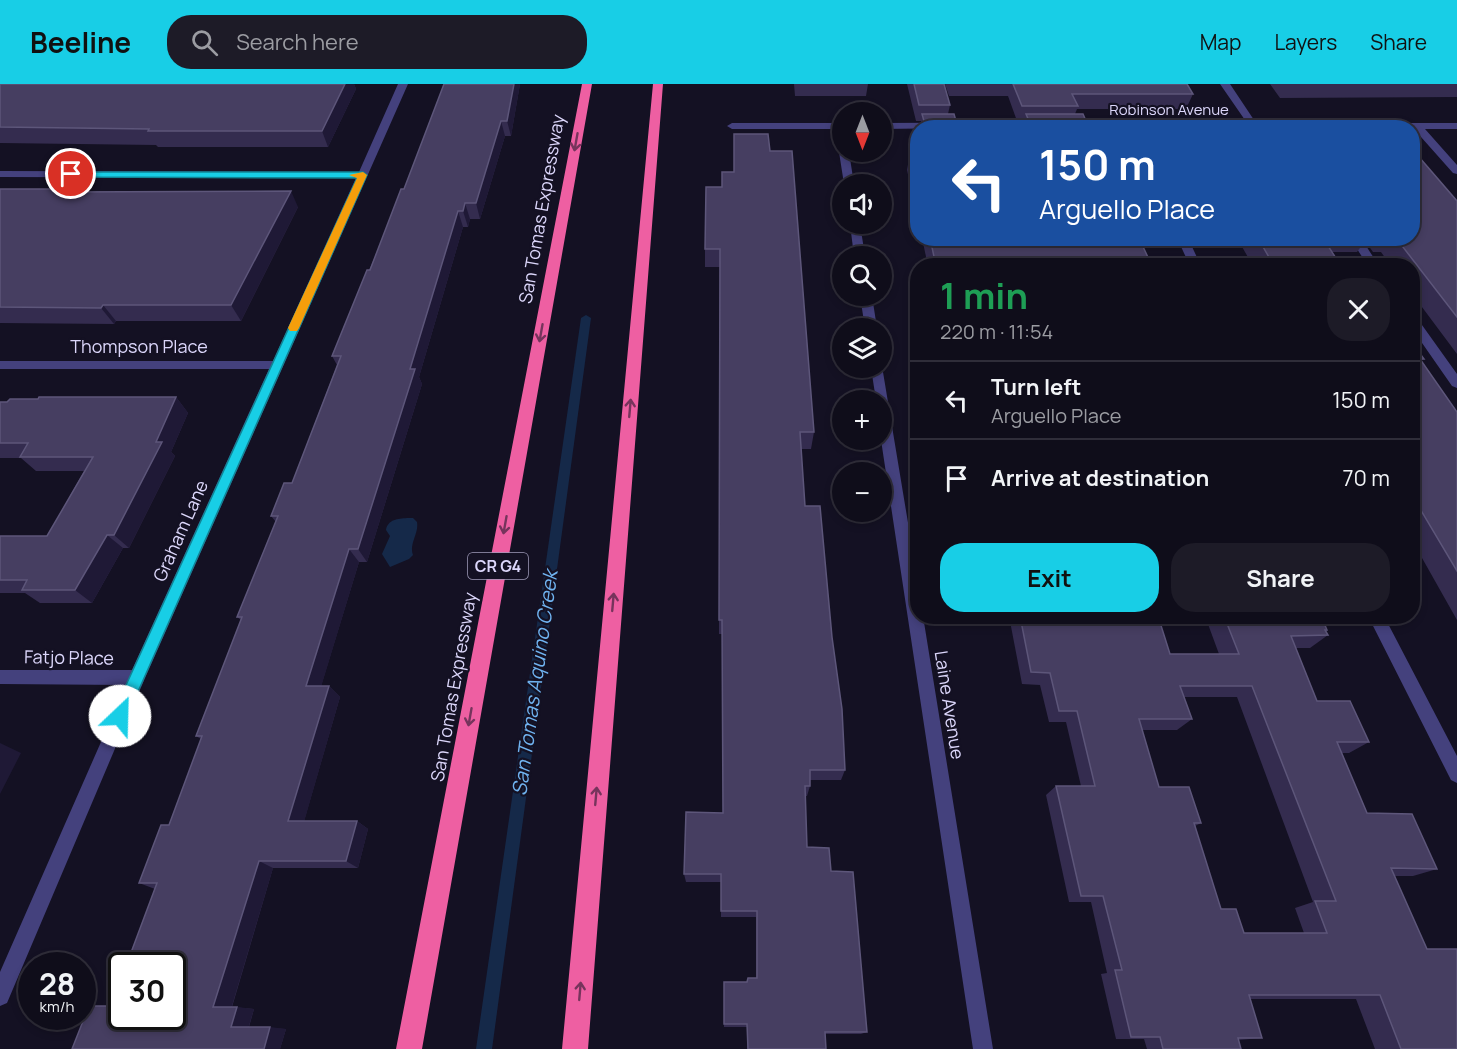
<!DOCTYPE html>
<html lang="en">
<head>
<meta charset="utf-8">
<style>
  body { margin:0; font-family:Manrope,sans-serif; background:#1d1b27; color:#f1f3f6; height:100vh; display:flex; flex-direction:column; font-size:22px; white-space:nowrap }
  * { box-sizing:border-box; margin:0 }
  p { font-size:20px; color:#9b9ca2 }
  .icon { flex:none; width:33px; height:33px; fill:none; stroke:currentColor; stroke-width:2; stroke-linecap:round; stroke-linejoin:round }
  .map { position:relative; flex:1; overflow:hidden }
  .sheet { position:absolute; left:910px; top:174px; width:510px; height:366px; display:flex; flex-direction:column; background:#0f0d1a; border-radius:24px; box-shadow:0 3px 9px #0003,0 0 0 2px #2f2d39 }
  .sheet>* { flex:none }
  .guide { position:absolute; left:910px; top:36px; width:510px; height:126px; border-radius:24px; box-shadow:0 3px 9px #0003,0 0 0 2px #2f2d39; background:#1a4fa0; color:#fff; overflow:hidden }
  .needle { width:39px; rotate:180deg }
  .tools { position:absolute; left:832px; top:18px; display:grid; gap:12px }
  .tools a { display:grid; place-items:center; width:60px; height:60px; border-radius:50%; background:#0f0d1a; box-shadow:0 3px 9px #0003,0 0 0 2px #2f2d39; font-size:30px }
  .speed { position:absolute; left:18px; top:868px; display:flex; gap:12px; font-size:30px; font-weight:700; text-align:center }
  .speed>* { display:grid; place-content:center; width:78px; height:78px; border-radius:50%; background:#0f0d1a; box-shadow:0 3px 9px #0003,0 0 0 2px #2f2d39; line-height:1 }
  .speed small { font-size:15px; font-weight:400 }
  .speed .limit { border:3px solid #111; border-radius:9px; background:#fff; color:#111 }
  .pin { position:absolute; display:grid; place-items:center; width:51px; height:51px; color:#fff; margin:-26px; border:3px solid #fff; border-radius:50%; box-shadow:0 2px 6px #0007 }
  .me { position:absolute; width:66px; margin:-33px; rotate:24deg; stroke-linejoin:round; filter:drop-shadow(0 0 4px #0008) }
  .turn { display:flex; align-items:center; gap:21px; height:126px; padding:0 30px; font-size:27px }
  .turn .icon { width:78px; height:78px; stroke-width:2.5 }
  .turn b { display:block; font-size:42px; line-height:51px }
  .round { display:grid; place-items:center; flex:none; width:63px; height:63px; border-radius:24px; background:#1d1b27 }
  .headline { display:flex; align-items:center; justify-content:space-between; height:102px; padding:0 30px }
  h1 { font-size:36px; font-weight:700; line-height:45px; color:#1e9e55 }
  .button { display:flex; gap:12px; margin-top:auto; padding:12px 30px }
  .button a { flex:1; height:69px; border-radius:24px; background:#18cee6; color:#111; font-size:24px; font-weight:700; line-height:69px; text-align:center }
  .button a+a { background:#1d1b27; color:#f1f3f6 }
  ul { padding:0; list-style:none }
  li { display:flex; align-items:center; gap:18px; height:78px; padding:0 30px; border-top:2px solid #2f2d39 }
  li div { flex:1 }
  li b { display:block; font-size:22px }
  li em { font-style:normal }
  header { display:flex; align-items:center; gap:36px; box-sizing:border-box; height:84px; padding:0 30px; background:#18cee6; color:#111 }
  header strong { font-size:28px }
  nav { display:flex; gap:33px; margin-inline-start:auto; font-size:21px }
  .search { width:420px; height:54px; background:#1d1b27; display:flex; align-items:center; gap:15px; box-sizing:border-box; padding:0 21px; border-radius:24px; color:#9b9ca2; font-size:22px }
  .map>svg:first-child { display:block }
  .water { fill:#152949 }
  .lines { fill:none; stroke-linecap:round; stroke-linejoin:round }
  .stream { fill:#152949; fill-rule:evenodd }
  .lane { fill:#44417d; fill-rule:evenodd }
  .street { fill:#44417d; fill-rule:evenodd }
  .highway { fill:#ee5fa2; fill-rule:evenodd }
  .wall { fill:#342c4f; fill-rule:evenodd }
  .shaded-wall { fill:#1f1936 }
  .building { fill:#463e61; stroke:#5d567a; stroke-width:1.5; fill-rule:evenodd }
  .oneway { stroke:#76345c }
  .route { fill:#18cee6; stroke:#108696; stroke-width:1.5 }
  .slow { fill:#f59e0b }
  .labels { text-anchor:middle; stroke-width:4.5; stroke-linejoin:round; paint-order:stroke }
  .far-street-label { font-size:15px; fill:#dcd7fb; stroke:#141123 }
  .shield { fill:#141123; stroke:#a09cba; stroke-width:1.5 }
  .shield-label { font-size:16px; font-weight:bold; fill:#dcd7fb }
  .street-label { font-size:18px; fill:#dcd7fb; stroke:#141123 }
  .water-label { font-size:20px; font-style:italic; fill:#70b3f0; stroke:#141123 }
</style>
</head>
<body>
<header>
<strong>Beeline</strong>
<div class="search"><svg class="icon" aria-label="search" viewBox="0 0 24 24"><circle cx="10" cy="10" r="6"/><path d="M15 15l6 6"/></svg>Search here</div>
<nav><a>Map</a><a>Layers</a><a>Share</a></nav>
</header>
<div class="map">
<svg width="1457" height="965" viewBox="0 0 1457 965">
  <rect width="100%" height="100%" fill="#141123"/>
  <path class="water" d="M407,434H413L417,438C419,450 409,459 413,471L409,475L390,483L382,470L390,452L386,446C388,435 398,435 407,434Z"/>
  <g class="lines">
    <path class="stream" d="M586,231L591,234L492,965H476L581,234Z"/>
    <path class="lane" d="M1350,154H1361L1379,182H1368Z
      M1413,233L1417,234L1457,290V304L1452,302L1413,246Z"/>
    <path class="street" d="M398,0H408L145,594L7,919L0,922V888L126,601L0,600V586H132L269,285H0V277H273L356,94L0,93V87L359,88Z
      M1220,0H1230L1256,39H1457V45H1425L1457,81V90L1453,89L1413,44H1067L1063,41L1068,38L1247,39Z
      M1044,38L1049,41L1047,43L882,45V39Z
      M843,39V45H732L727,42L732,39Z
      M843,65V68H849L854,100H844L839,68Z
      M850,140H860L865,172H854Z
      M1177,154H1188L1201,182H1190Z
      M860,212H872L877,244H865Z
      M882,282L918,499V532H923L993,965H973L881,356L882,316H876L871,284Z
      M1368,532H1384L1457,672V699L1451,696Z"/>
    <path class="highway" d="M582,0H592L422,965H396Z
      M653,0H663L588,965H562Z"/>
  </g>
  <path class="wall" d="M0,0H354L356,5L328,63H158L156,61L0,59Z
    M444,0H520L511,52H505L480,135H470L468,143H463L419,293L422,300L367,478H359L321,602H329L340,613L304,737H357L368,745L358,784H273L232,923L254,925L249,943L286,945L280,965L112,922L155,805L139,799L169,741L201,655L196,652L241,536L237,533L276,438L271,432L292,399L337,281L332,272L404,105Z
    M794,0H868L866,12H795Z
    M907,0H944L950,21L948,30L958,44H920L921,37H916Z
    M945,0H1187L1193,10L1186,25H1077L1075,30L1089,44H1022L1024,37H1017L1008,12H949Z
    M1270,0H1457V13L1280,14Z
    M910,69H918V136L907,86Z
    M706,103L814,348L811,365H801L805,422L832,553L845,686L841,696H810V702L807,712H805L807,763L831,787L867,948L861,950H825L826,965H747V943H724V898H747L756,894V833H721V798H686L684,790L723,729L722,550H719V536L720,183H705V165Z
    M0,105H61L64,108L298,123L241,237H116L114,240L0,239Z
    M1457,117V270L1413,211V182H1391L1381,168H1373L1365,157L1357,168H1332L1341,182H1253L1237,154H1413Z
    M922,154H1139L1152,182H928Z
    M1413,260L1424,275L1421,277L1457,328V536L1413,458Z
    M176,313L188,329L171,368L175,372L129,464H123L92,519H40L25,509H0V452H47L84,387H36L21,374H0V318Z
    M1009,532H1158L1170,570H1219L1205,532H1321L1327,546L1326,548L1328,551L1310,564H1296L1317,617L1369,658L1349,669H1342L1367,729L1437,785L1413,792H1395L1457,965H1375L1356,915H1250L1262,954L1238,956L1241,965H1147L1144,955H1116L1101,890L1107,889L1091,818H1069L1046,711L1056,702H1081L1066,638H1049L1040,601L1022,600ZM1184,613H1237L1313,818L1295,824L1304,849H1244L1221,825L1195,742L1201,739L1159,703L1142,646H1177L1192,635Z"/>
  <path class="shaded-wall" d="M345,0H354L356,5L328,63L322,47Z
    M514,0H520L511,52L507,37Z
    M501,37L505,52L480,135L476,119Z
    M291,107L298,123L241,237L231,221Z
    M465,119L470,135L468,143L463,127Z
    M458,127L463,143L419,293L422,300L367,478L358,465L410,285Z
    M103,221L116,237L114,240L101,224Z
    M176,313L188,329L171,368L175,372L129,464L114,451Z
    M107,451L123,464L92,519L75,506Z
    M349,465L359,478L318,613L306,602Z
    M329,602L340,613L302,745L288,737Z
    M0,659L21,669L0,710Z
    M357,737L368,745L358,784L346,777Z
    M259,777L273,784L231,925L213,923Z
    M237,923L254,925L248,945L231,943Z
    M270,943L286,945L280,965H264Z"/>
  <path class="building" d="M0,0H345L322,47H148L149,45L0,43Z
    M444,0H514L507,37H501L476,119H465L463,127H458L410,285H415L358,465H349L306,602H329L288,737H357L346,777H259L213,923H237L231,943H270L264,965H72L89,922H112L122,895V933H172V882H126L157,799H139L161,741H169L202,652H196L242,533H237L278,432H271L284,399H292L341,272H332L367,186H370L401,105H404Z
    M914,0H944L950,21H919Z
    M1013,0H1187L1193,10H1072L1078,22H1022Z
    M922,30H954L958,44H926Z
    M1026,30H1083L1089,44H1032Z
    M734,50H768L770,67H792L814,348H800L805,422H820L832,553L842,625L845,686H810V702H805L807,763L829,764L831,787L853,788L867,948H825L826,965H748L747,940H724V898H747L748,894H757V827H721V790H684L686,728L723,729L722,536H719L720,165H705L706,103H722V88H734Z
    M1413,66L1457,117V233L1396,154H1413Z
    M910,69H918V103Z
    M0,105H61L59,108L291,107L231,221H103L101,224L0,223Z
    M930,154H1139L1152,182H936Z
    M1258,154H1323L1341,182H1274Z
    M1413,260L1424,275H1420L1457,328V487L1416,418L1413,417Z
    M39,313H176L156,358H162L114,451H107L75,506H22L27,496H0V452H47L93,373H20L28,359H0V318H7L10,315H38Z
    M1020,532H1158L1170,570H1239L1224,532H1321L1327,546H1325L1328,551L1291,552L1317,617H1350L1369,658H1337L1367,729L1412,730L1437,785L1391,784L1427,865H1457V965H1401L1380,911H1249L1262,954H1238L1241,965H1163L1160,953H1131L1115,886H1122L1103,812H1081L1056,702H1095L1077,627H1059L1050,589L1031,588ZM1180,602H1252L1336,817H1315L1327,849H1244L1236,825H1221L1194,739H1201L1189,703H1159L1139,635H1192Z"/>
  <defs><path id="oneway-shaft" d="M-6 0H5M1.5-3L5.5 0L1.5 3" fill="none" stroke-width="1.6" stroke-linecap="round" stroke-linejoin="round" transform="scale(1.5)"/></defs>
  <g class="oneway">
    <use href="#oneway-shaft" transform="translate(576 58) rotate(100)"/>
    <use href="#oneway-shaft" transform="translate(541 249) rotate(100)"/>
    <use href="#oneway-shaft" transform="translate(630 324) rotate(-85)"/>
    <use href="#oneway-shaft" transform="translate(505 441) rotate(100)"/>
    <use href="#oneway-shaft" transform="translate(613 518) rotate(-85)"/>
    <use href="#oneway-shaft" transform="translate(470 633) rotate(100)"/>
    <use href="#oneway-shaft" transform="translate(596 712) rotate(-85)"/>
    <use href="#oneway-shaft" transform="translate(580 907) rotate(-85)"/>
  </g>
  <path class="route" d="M68,88H363L367,91L125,637L120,639L115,637L112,632L357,94L71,93L68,92Z"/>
  <path class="slow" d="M363,88L367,91L299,244L297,247H290L288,244L357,94L349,91Z"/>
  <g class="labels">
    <g class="far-street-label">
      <text x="1169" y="31">Robinson Avenue</text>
    </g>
    <rect class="shield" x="468" y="469" width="60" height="26" rx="4.5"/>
    <g class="shield-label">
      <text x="498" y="488">CR G4</text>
    </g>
    <g class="street-label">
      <text transform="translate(542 125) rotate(-80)" y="6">San Tomas Expressway</text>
      <text x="139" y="269">Thompson Place</text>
      <text transform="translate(181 447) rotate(-66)" y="6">Graham Lane</text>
      <text transform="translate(69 574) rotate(1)" y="6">Fatjo Place</text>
      <text transform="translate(454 603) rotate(-80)" y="6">San Tomas Expressway</text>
      <text transform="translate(949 621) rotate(81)" y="6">Laine Avenue</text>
    </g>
    <g class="water-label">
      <text transform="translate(535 599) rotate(-82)" y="7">San Tomas Aquino Creek</text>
    </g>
  </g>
</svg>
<div class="tools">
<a><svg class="needle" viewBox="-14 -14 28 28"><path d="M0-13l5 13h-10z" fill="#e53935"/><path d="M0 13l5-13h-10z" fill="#9b9ca2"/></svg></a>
<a><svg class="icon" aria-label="sound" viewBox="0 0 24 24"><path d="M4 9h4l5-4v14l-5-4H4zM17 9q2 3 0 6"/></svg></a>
<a><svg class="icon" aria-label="search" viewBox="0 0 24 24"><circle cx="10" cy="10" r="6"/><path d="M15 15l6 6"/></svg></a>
<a><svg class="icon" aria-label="layers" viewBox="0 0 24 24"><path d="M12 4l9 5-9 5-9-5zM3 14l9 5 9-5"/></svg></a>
<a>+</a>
<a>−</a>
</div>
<div class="speed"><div>28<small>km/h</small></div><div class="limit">30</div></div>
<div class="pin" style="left:71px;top:90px;background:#d93025"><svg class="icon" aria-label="arrive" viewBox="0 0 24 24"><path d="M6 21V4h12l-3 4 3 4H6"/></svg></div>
<svg class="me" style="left:120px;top:632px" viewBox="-20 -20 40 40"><circle r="19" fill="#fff"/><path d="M0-13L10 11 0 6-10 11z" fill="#18cee6"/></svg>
<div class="guide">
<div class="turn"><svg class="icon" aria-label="left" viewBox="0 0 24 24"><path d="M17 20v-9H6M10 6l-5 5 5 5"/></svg><div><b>150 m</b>Arguello Place</div></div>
</div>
<section class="sheet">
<div class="headline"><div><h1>1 min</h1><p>220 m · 11:54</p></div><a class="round"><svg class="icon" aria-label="close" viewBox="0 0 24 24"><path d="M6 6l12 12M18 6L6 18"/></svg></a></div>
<ul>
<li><svg class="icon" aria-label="left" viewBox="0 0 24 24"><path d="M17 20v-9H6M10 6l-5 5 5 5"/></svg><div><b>Turn left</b><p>Arguello Place</p></div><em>150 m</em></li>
<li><svg class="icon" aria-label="arrive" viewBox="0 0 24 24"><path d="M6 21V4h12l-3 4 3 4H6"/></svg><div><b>Arrive at destination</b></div><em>70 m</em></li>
</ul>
<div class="button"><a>Exit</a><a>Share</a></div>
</section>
</div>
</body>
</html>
